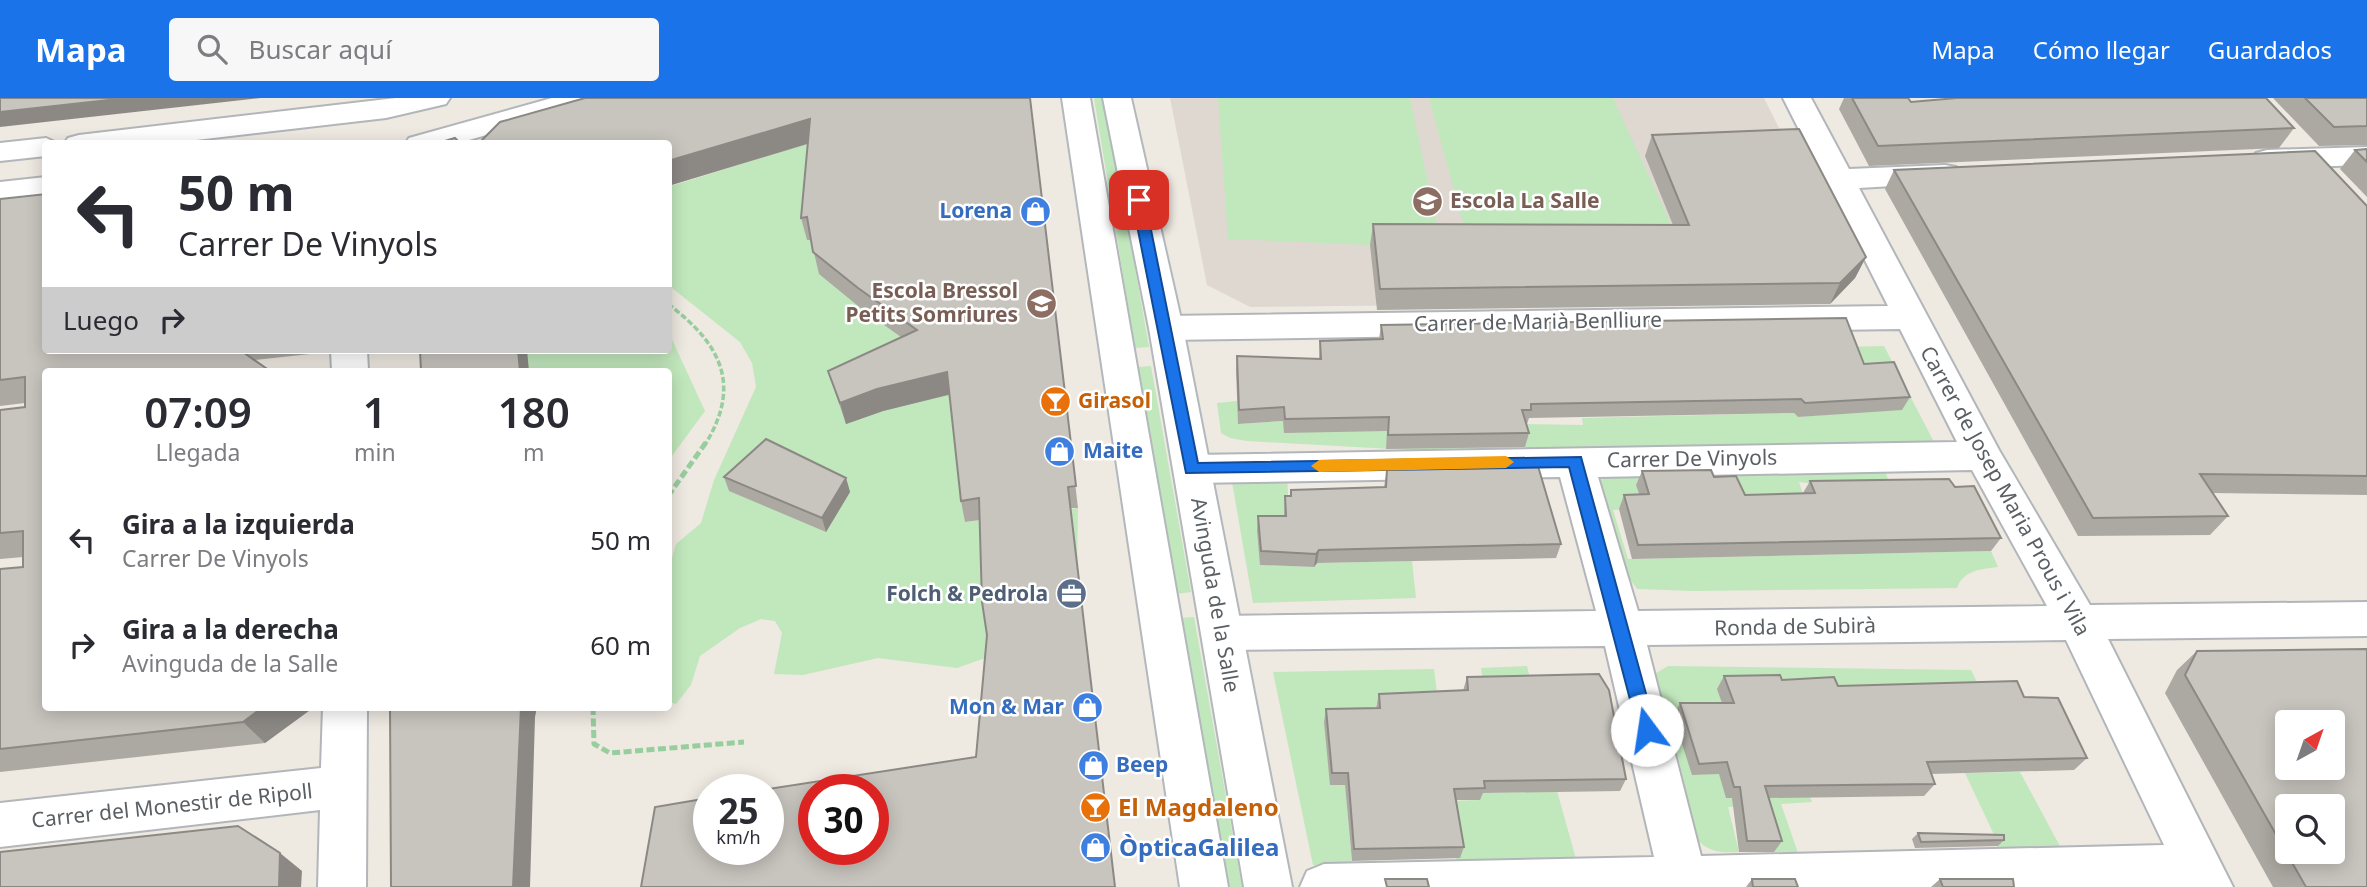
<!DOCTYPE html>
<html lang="es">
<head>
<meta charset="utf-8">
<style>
  body { margin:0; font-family:"Noto Sans",sans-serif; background:#f7f7f7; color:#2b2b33; height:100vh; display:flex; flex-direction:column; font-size:26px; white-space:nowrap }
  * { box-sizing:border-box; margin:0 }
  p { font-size:23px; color:#7c7c81 }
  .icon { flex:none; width:38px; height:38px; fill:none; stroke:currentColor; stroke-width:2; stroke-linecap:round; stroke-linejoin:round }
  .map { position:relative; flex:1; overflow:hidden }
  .side { position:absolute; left:42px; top:270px; width:630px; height:343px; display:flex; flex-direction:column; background:#fff; border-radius:7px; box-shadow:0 4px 18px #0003 }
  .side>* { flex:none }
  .banner { position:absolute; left:42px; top:42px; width:630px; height:214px; border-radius:7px; box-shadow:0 4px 18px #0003; background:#fff; color:#2b2b33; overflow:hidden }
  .needle { width:46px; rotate:40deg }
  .fabs { position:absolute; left:2275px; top:612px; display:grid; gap:14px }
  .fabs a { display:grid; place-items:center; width:70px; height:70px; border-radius:7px; background:#fff; box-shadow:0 4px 18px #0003; font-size:35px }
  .speed { position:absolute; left:693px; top:676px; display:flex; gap:14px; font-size:35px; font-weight:700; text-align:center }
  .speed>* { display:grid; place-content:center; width:91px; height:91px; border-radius:50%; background:#fff; box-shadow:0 4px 18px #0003; line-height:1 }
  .speed small { font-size:18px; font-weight:400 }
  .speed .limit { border:10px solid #d22; background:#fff; color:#111 }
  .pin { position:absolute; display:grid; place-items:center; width:60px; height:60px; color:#fff; margin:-30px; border-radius:14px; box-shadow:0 4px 10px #0006 }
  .me { position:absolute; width:77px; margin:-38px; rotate:346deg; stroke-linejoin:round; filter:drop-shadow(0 0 5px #0008) }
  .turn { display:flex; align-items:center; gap:24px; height:147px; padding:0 21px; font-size:32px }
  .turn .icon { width:91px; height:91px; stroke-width:2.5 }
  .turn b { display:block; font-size:49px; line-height:60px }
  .then { display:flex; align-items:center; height:66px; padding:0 21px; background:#0003; gap:14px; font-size:26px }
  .eta { display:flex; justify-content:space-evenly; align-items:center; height:119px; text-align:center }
  .eta b { font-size:42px; font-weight:600; line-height:49px }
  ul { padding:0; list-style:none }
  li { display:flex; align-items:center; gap:21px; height:105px; padding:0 21px }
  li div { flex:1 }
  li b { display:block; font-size:26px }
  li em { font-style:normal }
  header { display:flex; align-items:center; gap:42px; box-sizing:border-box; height:98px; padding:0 35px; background:#1a73e8; color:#fff }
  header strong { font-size:33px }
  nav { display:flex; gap:38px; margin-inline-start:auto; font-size:24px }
  .search { width:490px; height:63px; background:#f7f7f7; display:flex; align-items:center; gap:18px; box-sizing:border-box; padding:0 24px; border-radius:7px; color:#7c7c81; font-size:26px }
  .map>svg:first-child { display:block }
  .education { fill:#ded8d0 }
  .green { fill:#c1e7bc }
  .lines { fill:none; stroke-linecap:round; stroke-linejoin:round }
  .street-casing { stroke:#b2b6ba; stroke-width:4 }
  .secondary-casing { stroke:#b3b8bd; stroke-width:4 }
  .path-far1 { stroke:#97ce9e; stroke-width:3.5; stroke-dasharray:6 2.5; stroke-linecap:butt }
  .path { stroke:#97ce9e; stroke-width:5; stroke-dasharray:8 3.5; stroke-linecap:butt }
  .street { fill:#fff; fill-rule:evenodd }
  .secondary { fill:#fff; fill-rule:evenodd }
  .wall { fill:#aca9a3 }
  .shaded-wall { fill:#8c8985 }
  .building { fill:#c8c4be; stroke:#8c8985; stroke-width:2; fill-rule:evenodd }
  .route { fill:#1a73e8; stroke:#114b97; stroke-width:2 }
  .slow { fill:#f59e0b }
  .labels { text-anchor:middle; stroke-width:5; stroke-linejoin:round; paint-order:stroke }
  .education-label { font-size:21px; font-weight:bold; fill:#785e54; stroke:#fff; text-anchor:start }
  .shop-label { font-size:21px; font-weight:bold; fill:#366cbe; stroke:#fff; text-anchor:end }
  .street-label { font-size:21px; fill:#5a5f63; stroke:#fff }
  .food-label { font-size:21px; font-weight:bold; fill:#c56008; stroke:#fff; text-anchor:start }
  .service-label { font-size:21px; font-weight:bold; fill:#4e5e75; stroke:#fff; text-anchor:end }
  .near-food-label { font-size:24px; font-weight:bold; fill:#c56008; stroke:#fff; text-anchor:start }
  .near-shop-label { font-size:24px; font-weight:bold; fill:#366cbe; stroke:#fff; text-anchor:start }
</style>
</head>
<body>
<header>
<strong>Mapa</strong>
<div class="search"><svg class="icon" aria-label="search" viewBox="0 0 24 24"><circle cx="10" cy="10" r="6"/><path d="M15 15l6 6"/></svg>Buscar aquí</div>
<nav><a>Mapa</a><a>Cómo llegar</a><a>Guardados</a></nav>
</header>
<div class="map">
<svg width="2367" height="789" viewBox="0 0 2367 789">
  <rect width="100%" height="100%" fill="#eee9e1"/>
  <path class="education" d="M1170,0H1764L1790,52L1703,204L1250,209L1207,187Z"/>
  <path class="green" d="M1094,0H1105L1149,249L1135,250Z
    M1218,0H1410L1441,147H1370L1228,141Z
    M1429,0H1613L1681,148L1469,147Z
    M815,43L807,141L813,142L949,273L965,424L1078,410L1077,471L991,558L957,570L878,560L803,577L774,576L782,535L775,523L761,521L740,530L700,558L691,587L676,606L669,604V470L676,446L701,425L714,382L756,289L752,265L740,244L672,190L669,183L668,89Z
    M669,235L705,313L669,362L668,273H526L525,252H668Z
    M1884,248L1935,346L1410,352L1247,343L1230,340L1221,335L1217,305L1237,303L1239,326L1298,322L1583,327L1582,320L1794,315L1798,319L1835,316L1850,280L1844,249Z
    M1151,268L1191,494L1176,496L1138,269Z
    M1804,375H1886L1892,396L1799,384L1807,408L1636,387L1643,410L1613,412L1628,461L1991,453L1998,469C1982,471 1963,472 1957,490L1694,493L1637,491L1622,470L1598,388L1603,379Z
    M1287,380C1291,425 1285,431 1260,467L1314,469L1317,465L1412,463L1416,500L1253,505L1232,384Z
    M1194,519L1242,789H1224L1180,520Z
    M1527,568L1532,590L1488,620L1481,570Z
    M1668,568L1971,572L1983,597L1727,617L1748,674L1810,699L1812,704L1781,706L1798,755L1774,754L1759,708L1728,709L1739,754C1720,755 1707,754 1695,739L1653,577Z
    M1434,571L1437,595L1382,602L1376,606L1377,623L1330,687H1345L1352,765L1313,767L1273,574Z
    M2020,674L2062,752L1998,756L1997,743L1965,675Z
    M1557,693L1576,761L1454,764L1457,759L1450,703L1480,702V695Z"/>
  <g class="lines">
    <defs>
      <path id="street" d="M396,0H450L446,6L386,20L162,46H64L68,40L79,37Z
        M552,0H598L594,6L455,46H405L409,40Z
        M1783,0H1811L1849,71L1945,67L1956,69L1960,76L1956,83L1945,85L1859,90L1999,352L2090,507L2367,504V538L2108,541L2233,789H1300L1307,773L1324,766L1654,759L1605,548L1222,552L1207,547L1201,535L1207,523L1222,518L1596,513L1560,379L1192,385L1179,381L1173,371L1179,361L1192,357L1957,344L1900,231L1166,242L1154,238L1149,230L1154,222L1166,218L1888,208ZM1972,372L2047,508L1638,513L1598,379ZM2066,542L2164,747L1701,758L1647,547Z
        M46,40L59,46H46V58L0,63V45Z
        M2367,49V67L2267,70L2256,67L2252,61L2256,55L2267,52Z
        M46,79V99L0,104V84Z
        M331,252H367L368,273H332Z
        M323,609H367L366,789H318L320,712L0,749V705L321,670Z"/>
      <path id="secondary" d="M1062,0H1090L1228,789H1180Z
        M1103,0H1131L1183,230L1292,789H1244L1149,230Z"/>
    </defs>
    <use href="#street" class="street-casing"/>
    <use href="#secondary" class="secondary-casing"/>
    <path class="path-far1" d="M668,206C720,245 742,286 706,345"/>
    <path class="path" d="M668,398L707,343
      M593,609L594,646L610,655L744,644"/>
    <use href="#street" class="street"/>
    <use href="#secondary" class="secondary"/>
  </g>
  <path class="wall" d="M1030,0L1078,410H1071L976,659L987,537L980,422L965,424L961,403L949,297L883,313L846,326L828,273L901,239L863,212L819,176L811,142H807L801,120L808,46L668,88V46Z
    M1844,0H1908L1911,4L2294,30L2279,50L1869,68L1839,11Z
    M2273,0H2367V47L2319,48Z
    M1652,37L1866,159L1855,180L1830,206L1377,212L1370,147L1373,126L1673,127L1645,58Z
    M2367,51V99L2340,71L2355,52Z
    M1894,72L2367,108V397L2212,395L2228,418L2210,437L2078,438L1885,91Z
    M0,101L46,252H310V256L255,262L46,273V609H313L265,645L0,674V471L23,469V459L0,461V312L25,309V305L0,308Z
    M1381,227L1864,266L1910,299L1902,312L1798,319L1794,315L1529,320L1527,326H1526L1529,335L1525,349L1386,351L1387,333L1284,335L1283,323L1238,326L1236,272L1237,258L1319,261L1320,243L1379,241Z
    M1387,371L1561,446L1556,460L1317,465L1314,469L1260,467L1257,432L1258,418H1284L1285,398H1290L1291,392L1384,389Z
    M1642,373L1714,379L1745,397L1803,395L1810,383L1955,389L2001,440L1991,453L1632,461L1619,411L1624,397L1639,396L1636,387Z
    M724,379L846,380L850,394L826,434L729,393Z
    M2197,553L2367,789H2273L2165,595L2177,572Z
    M1724,578L1782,582L1838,588L2024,599L2087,660L2074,672L1931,676L1935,686L1924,698L1769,700L1782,743L1774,754H1739L1732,700H1726L1719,676L1692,677L1673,618L1680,605H1722L1717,591Z
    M1467,579L1626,681L1620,693L1483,695L1480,702H1456L1464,749L1460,760L1352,763L1345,687H1330L1324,624L1326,611L1376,610L1379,596L1463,593Z
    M1918,735L2004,742L1998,748L1915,750L1912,741Z
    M1752,781L1798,789H1746Z
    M1940,781L2014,789H1931Z"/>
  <path class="shaded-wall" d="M127,0H261L0,29V14Z
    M810,21L816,43L668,88V63Z
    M1866,159L1855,180L1830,206L1840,185Z
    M518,252H527L529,273H520Z
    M947,274L951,296L883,313L846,326L840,305L877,291Z
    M846,380L850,394L826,434L822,420Z
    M1319,452L1317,465L1314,469L1316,456Z
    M263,609H313V610L265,645L243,624Z
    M521,609H537L535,619L530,789H513Z
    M280,755L302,773L301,789H279Z"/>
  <path class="building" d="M0,0H127L0,14Z
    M585,0H1030L1076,388L1068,389L1115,789H641L655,709L709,700V751H768V691L976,659L987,537L982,504L979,400L961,403L947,274L877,291L840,305L828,273L917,232L858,190L813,154L807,119L801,120L810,21L668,63V46H478L500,24ZM814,691H873V751H814Z
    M1852,0H1908L1911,4L1957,0H2266L2294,30L1878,48Z
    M2305,0H2367V28L2334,29Z
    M1799,31L1866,159L1840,185L1380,191L1373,126L1689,127L1652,37Z
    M455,40L461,46H435Z
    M2367,51V64L2355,52Z
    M2315,53L2367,108V378L2200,376L2228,418L2093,420L1894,72Z
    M46,96V252H240L270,273H46V609H263L243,624L0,651V471L23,469V433L0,435V312L25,309V279L0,282V101Z
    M1846,220L1864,266L1894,264L1910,299L1805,305L1801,301L1531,306V312H1522L1529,335L1388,337L1389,319L1285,321L1284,309L1239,312L1237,258L1321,261L1320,243L1383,241L1381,227Z
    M420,252H518L520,273H421Z
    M766,341L846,380L822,420L724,379Z
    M1538,368L1561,446L1319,452L1316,456L1261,453L1258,418H1286L1285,398H1291V392L1386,389L1387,371Z
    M1711,372L1714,379L1736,378L1745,397L1815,395L1810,383L1949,381L1955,389L1974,388L2001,440L1638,447L1624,397L1649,396L1642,373Z
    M2367,551V789H2306L2185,577L2197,553ZM2287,625H2333V670H2287ZM2287,709H2333V754H2287Z
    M1599,576L1609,592L1626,681L1484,683L1485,690L1454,691L1464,749L1354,751L1348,675H1332L1326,611L1380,610L1379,596L1468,592L1467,579Z
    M1780,577L1782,582L1834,579L1838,588L2017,583L2024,599L2058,600L2087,660L1927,664L1935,686L1765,688L1782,743H1747L1740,689H1734L1727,664L1699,666L1680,605H1734L1724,578Z
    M390,609H521L513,789H391Z
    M238,728L280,755L279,789H0V754Z
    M1918,735L2004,737V742L1921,744Z
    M1385,781H1427L1429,789H1387Z
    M1752,781H1795L1798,789H1753Z
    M1940,781H2013L2014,789H1943Z"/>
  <path class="route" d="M1139,98L1145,102L1198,365L1581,359L1656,632L1653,637L1647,640L1640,637L1638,632L1569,369L1186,375L1132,102Z"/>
  <path class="slow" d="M1506,358L1514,364L1506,370L1319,374L1311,368L1319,362Z"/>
  <defs>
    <symbol id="school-disc" viewBox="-11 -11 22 22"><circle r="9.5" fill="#8d6e63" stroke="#fff"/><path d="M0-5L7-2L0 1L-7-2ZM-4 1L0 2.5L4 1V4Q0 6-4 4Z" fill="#fff"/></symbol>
    <symbol id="shop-disc" viewBox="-11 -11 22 22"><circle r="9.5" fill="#3f7fe0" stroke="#fff"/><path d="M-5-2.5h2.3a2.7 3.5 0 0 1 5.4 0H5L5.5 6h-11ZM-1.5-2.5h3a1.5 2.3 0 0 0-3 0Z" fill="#fff"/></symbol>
    <symbol id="bar-disc" viewBox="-11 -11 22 22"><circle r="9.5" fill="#e8710a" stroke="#fff"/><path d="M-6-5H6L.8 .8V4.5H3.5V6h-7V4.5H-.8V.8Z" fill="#fff"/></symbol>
    <symbol id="office-disc" viewBox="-11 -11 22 22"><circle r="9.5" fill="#5c6f8a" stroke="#fff"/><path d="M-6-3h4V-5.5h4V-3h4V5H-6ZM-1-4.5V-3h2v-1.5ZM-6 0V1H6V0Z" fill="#fff"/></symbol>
  </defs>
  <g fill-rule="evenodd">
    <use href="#school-disc" x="1410" y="86" width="35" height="35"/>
    <use href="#shop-disc" x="1018" y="96" width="35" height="35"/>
    <use href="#school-disc" x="1024" y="188" width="35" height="35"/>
    <use href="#bar-disc" x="1038" y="286" width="35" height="35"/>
    <use href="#shop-disc" x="1042" y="336" width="35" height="35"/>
    <use href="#office-disc" x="1054" y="478" width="35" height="35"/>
    <use href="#shop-disc" x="1070" y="592" width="35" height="35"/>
    <use href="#shop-disc" x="1076" y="650" width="35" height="35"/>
    <use href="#bar-disc" x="1078" y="692" width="35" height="35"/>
    <use href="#shop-disc" x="1078" y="732" width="35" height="35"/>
  </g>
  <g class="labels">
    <g class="education-label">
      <text x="1450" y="110">Escola La Salle</text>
      <text x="1018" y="200" text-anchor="end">Escola Bressol<tspan x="1018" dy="24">Petits Somriures</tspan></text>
    </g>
    <g class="shop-label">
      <text x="1012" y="120">Lorena</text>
      <text x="1083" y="360" text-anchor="start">Maite</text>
      <text x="1064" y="616">Mon &amp; Mar</text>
      <text x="1116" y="674" text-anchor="start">Beep</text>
    </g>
    <g class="street-label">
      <text transform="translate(1538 224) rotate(-1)" y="7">Carrer de Marià Benlliure</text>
      <text transform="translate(1692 361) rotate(-1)" y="7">Carrer De Vinyols</text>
      <text transform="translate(2005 393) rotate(61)" y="7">Carrer de Josep Maria Prous i Vila</text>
      <text transform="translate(1215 497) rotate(80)" y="7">Avinguda de la Salle</text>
      <text transform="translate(1795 529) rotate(-1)" y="7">Ronda de Subirà</text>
      <text transform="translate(172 708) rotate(-6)" y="7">Carrer del Monestir de Ripoll</text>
    </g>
    <g class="food-label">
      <text x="1078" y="310">Girasol</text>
    </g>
    <g class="service-label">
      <text x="1048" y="503">Folch &amp; Pedrola</text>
    </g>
    <g class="near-food-label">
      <text x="1118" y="718">El Magdaleno</text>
    </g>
    <g class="near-shop-label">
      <text x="1119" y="758">ÒpticaGalilea</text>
    </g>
  </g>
</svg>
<div class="fabs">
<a><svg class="needle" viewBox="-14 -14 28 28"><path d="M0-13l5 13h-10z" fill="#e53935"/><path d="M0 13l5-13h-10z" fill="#7c7c81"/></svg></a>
<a><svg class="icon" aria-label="search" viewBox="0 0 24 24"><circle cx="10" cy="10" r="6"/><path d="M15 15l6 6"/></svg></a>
</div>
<div class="speed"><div>25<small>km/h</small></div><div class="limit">30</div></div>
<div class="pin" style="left:1139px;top:102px;background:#d93025"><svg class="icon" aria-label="arrive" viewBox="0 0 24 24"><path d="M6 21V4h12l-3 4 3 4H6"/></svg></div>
<svg class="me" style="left:1647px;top:632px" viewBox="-20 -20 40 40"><circle r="19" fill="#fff"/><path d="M0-13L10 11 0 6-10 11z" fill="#1a73e8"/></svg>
<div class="banner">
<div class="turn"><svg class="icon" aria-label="left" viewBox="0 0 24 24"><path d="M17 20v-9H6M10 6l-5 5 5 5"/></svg><div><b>50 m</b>Carrer De Vinyols</div></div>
<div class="then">Luego<svg class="icon" aria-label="right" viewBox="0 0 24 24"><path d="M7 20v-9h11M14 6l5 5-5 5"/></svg></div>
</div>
<section class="side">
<div class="eta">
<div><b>07:09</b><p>Llegada</p></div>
<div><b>1</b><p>min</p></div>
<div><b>180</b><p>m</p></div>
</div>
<ul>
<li><svg class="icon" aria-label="left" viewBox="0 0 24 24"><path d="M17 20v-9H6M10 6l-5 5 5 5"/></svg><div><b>Gira a la izquierda</b><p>Carrer De Vinyols</p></div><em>50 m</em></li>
<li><svg class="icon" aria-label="right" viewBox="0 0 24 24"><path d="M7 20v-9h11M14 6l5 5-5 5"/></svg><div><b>Gira a la derecha</b><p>Avinguda de la Salle</p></div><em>60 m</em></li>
</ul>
</section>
</div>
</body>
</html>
